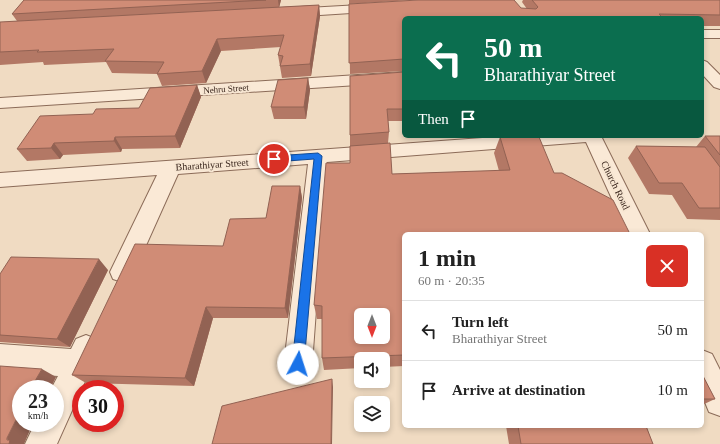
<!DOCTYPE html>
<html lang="en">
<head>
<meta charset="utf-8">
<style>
  body { margin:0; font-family:Georgia,serif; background:#f2f2f2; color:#222; height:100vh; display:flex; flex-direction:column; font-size:15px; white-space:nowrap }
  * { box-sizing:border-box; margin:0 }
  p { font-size:13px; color:#767676 }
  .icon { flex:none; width:22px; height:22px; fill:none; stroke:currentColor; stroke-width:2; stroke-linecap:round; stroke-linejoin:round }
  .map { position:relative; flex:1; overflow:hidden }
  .side { position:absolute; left:402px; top:232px; width:302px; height:196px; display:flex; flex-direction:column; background:#fff; border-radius:6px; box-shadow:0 2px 6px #0003 }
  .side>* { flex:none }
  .top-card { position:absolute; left:402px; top:16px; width:302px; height:122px; border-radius:6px; box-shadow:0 2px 6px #0003; background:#0b6e4f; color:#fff; overflow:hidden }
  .needle { width:26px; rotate:180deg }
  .controls { position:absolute; left:354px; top:308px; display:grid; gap:8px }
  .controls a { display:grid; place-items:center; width:36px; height:36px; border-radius:6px; background:#fff; box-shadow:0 2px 6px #0003; font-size:20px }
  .speed { position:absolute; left:12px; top:380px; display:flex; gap:8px; font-size:20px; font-weight:700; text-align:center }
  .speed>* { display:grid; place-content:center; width:52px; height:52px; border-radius:50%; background:#fff; box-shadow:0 2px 6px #0003; line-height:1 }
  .speed small { font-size:10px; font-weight:400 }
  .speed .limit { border:6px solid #d22; background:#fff; color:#111 }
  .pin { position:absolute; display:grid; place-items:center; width:34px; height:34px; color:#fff; margin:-17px; border:2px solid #fff; border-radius:50%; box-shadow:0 1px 4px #0007 }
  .me { position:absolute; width:44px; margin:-22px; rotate:5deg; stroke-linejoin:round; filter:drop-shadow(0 0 3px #0008) }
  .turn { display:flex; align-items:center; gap:14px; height:84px; padding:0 16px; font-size:18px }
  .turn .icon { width:52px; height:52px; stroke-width:2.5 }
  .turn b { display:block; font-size:28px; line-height:34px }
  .then { display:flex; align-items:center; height:38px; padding:0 16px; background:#0003; gap:8px; font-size:15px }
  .round { display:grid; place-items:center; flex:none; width:42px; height:42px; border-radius:6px; background:#f2f2f2 }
  .head { display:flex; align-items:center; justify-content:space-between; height:68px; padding:0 16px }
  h1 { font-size:24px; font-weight:700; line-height:30px }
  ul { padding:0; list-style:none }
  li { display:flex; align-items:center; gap:12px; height:60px; padding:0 16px; border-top:1px solid #e0e0e0 }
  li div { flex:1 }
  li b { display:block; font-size:15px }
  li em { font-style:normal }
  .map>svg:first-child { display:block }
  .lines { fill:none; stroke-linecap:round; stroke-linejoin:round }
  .minor-casing { stroke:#8b6b58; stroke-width:2 }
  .minor { fill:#fae9d6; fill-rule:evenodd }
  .wall { fill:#b37865 }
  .shaded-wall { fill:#926253 }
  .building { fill:#d08c76; stroke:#926253; fill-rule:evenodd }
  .route { fill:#1a73e8; stroke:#114b97 }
  .labels { text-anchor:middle; stroke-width:4; stroke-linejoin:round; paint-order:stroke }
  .far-street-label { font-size:9px; fill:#3a261d; stroke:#f7e6d2 }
  .street-label { font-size:10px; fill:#3a261d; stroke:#f7e6d2 }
</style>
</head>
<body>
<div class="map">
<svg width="720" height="444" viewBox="0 0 720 444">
  <rect width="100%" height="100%" fill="#f0dbc2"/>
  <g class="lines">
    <defs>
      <path id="minor" d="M378,4L382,5L384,8L382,11L289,17L284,16L283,13L284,10L289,9Z
        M702,30H720V38H702Z
        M702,60L707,62L720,75V89L714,87L702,74Z
        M404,72V82L0,108V98Z
        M510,136H601L650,234H628L586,142L327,162L312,364L308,374L298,378L288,374L284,364L308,164L178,174L131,279L122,282L113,279L110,272L157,175L0,187V173Z
        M86,335L96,339L100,348L57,444H25L35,423H55V389H51L58,376L0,372V344L71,349L76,339Z
        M702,350L712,354L720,370V416L709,412L702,395Z"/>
    </defs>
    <use href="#minor" class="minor-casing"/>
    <use href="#minor" class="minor"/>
  </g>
  <path class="wall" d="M24,0H281L279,7L319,5L320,16L311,76L282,78L278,55L281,47L221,51L206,83L162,86L157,74L112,73L106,62L44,65L43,62L0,65V23L17,21L12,14Z
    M349,0H413L349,4Z
    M523,0H720V26H702V18H404V71L350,74L349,4L527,9L522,2Z
    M404,72V121H388L389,132L388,143L392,174L499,171L494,153L500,137L554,173L404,234V366L383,367V359H361V368L324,370L322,358V319H317L314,305L350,163V76Z
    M308,78L310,90L306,119H274L271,107Z
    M197,85L201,97L180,148L122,149L121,152L63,155L60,159L27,161L17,149L93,114L139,108Z
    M705,136H720V220L687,219L672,195L649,194L628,158L636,146L696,147Z
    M300,186L302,198L288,318H213L194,386L86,383L72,375L223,246L266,218Z
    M108,270L70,347L0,342V274Z
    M702,374L715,399L702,405Z
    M506,426H646L653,444H509Z"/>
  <path class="shaded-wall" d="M278,0H281L279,8Z
    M319,5L320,16L311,76L310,64Z
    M217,39L221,51L206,83L202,71Z
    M308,78L310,90L306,119L304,107Z
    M197,85L201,97L180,148L175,136Z
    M115,137L122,149L121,152L114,141Z
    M54,143L63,155L60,159L51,148Z
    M300,186L302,198L288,318L285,308Z
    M99,259L108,270L70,347L57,339Z
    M206,307L213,318L194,386L185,378Z
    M42,369L56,377L50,389H35V381Z
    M332,379L333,387L332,444H331Z
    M18,416L21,417V423H33L24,444H9L7,438Z"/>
  <path class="building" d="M24,0H266L12,14Z
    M418,0H514L521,8L536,9L538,7L532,0H720V15L659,14L663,18H404V59L349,63V4Z
    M319,5L310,64L280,66L283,56L278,55L284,35L217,39L202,71L157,74L164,62L105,61L114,49L37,52L39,50L0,52V22Z
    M404,72V109H387L389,132L350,135V76Z
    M308,78L304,107H271L278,80Z
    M197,85L175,136L115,137L114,141L54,143L51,148L17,149L40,116L93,114L96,109L139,108L150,88Z
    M705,136H720V155Z
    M500,137H539L554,173H562L613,200L630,234H404V355L322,358V306L314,305L326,163H350V146L390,143L392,174L510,170ZM361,315H383V337H361Z
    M636,146L705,147L720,167V208H699L682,183H659Z
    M272,186H300L285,308L206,307L185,378L72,375L135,244L223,246L230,219L266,218Z
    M11,257L99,259L57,339L0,335V274Z
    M0,366L42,369L35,381V383H38L35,389H21V415L18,416L7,438V440H10L9,444H0Z
    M702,374L715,399H702Z
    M332,379L331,444H212L222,406Z
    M518,426H646L653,444H521Z"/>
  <path class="route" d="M318,153L322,156L304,364L302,368L298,369L294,368L292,364L314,159L274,162L270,159L274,156Z"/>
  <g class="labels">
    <g class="far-street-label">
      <text transform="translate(226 89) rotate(-4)" y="3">Nehru Street</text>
    </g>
    <g class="street-label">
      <text transform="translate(212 164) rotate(-4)" y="4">Bharathiyar Street</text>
      <text transform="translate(616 185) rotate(64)" y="4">Church Road</text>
    </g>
  </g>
</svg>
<div class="controls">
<a><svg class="needle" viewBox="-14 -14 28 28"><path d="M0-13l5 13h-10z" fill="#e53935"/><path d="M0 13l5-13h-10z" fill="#767676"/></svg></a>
<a><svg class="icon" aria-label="sound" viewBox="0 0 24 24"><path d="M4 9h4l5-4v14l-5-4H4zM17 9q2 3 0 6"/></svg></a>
<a><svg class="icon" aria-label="layers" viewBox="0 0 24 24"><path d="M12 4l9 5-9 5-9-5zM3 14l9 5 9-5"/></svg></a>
</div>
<div class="speed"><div>23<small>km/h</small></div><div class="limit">30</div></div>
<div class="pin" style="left:274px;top:159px;background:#d93025"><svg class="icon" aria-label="arrive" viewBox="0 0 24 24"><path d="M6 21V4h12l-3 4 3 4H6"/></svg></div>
<svg class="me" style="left:298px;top:364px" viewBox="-20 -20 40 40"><circle r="19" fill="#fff"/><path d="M0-13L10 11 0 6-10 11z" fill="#1a73e8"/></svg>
<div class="top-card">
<div class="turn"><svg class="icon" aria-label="left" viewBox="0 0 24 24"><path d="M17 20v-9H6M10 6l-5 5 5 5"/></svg><div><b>50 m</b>Bharathiyar Street</div></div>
<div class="then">Then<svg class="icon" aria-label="arrive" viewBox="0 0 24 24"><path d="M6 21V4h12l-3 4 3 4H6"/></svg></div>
</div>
<section class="side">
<div class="head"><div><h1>1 min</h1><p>60 m · 20:35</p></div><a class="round" style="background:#d93025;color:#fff"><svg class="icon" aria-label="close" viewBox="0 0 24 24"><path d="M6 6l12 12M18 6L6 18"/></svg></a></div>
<ul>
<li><svg class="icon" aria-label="left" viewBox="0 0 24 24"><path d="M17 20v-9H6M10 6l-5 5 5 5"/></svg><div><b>Turn left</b><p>Bharathiyar Street</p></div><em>50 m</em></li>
<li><svg class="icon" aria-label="arrive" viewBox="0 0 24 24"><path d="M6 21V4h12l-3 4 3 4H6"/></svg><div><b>Arrive at destination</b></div><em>10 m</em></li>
</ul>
</section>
</div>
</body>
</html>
